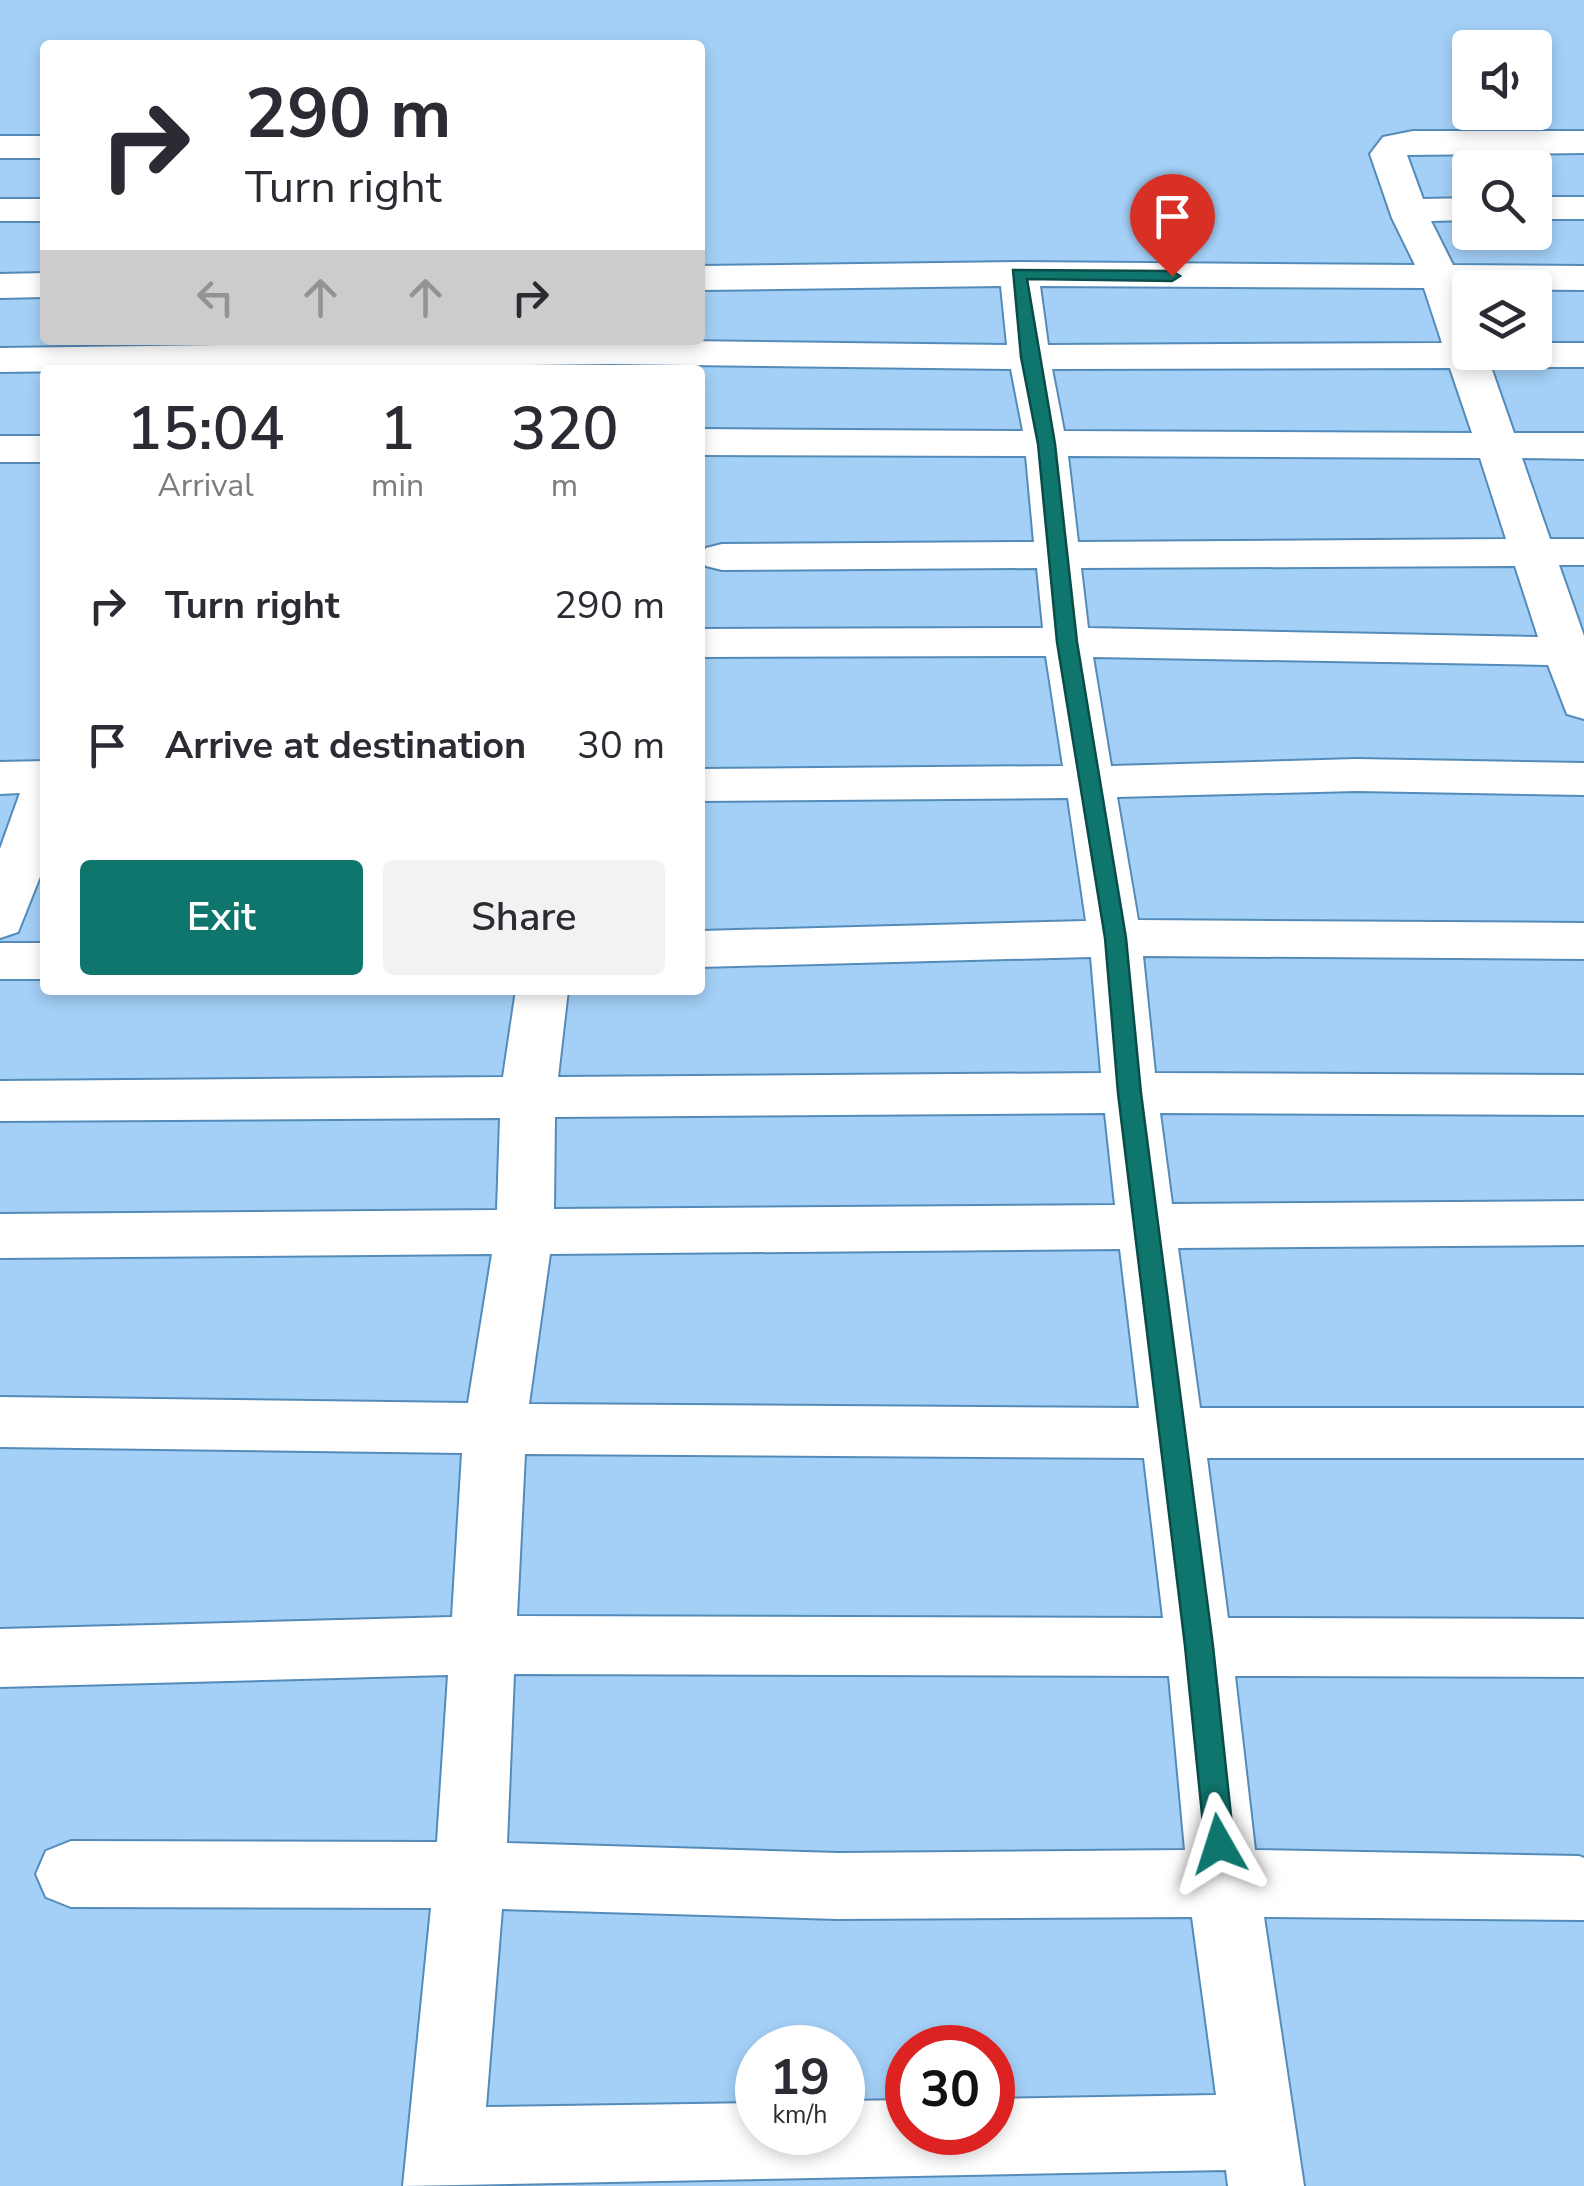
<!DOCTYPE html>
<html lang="en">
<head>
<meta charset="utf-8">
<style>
  body { margin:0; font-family:"Nunito Sans",sans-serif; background:#f2f2f3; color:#2b2b33; height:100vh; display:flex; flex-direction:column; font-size:38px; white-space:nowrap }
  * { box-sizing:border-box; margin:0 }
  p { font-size:32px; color:#7c7c81 }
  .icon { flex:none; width:55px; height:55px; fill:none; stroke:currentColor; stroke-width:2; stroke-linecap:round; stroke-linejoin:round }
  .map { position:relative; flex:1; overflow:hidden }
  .drawer { position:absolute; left:40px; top:365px; width:665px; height:630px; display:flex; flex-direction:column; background:#fff; border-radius:10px; box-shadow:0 5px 15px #0003 }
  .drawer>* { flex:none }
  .guide { position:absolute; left:40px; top:40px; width:665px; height:305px; border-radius:10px; box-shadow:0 5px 15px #0003; background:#fff; color:#2b2b33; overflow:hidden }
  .fabs { position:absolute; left:1452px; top:30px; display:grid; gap:20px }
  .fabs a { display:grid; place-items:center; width:100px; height:100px; border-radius:10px; background:#fff; box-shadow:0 5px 15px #0003; font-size:50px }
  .speed { position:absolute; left:735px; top:2025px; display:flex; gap:20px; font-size:50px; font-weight:700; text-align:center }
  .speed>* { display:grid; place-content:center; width:130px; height:130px; border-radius:50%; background:#fff; box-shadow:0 5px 15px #0003; line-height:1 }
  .speed small { font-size:25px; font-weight:400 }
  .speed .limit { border:15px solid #d22; background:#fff; color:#111 }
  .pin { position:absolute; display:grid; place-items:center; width:85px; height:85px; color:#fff; margin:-102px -42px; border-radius:50% 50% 50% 0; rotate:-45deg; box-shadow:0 0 10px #0007 }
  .pin .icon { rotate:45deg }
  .me { position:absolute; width:110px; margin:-55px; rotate:354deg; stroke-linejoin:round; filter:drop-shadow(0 0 8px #0008) }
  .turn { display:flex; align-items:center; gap:35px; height:210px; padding:0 40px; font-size:45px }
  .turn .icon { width:130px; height:130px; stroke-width:2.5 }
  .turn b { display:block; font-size:70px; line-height:85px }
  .lanes { display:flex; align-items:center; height:95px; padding:0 40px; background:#0003; justify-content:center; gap:50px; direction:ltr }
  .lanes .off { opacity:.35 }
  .eta { display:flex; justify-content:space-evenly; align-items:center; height:170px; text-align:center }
  .eta b { font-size:60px; font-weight:600; line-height:70px }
  .primary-button { display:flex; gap:20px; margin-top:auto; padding:20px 40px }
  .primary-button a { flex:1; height:115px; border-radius:10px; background:#0f766e; color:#fff; font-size:40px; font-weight:600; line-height:115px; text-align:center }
  .primary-button a+a { background:#f2f2f3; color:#2b2b33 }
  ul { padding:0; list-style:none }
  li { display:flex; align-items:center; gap:30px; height:140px; padding:0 40px }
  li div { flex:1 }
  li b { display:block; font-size:38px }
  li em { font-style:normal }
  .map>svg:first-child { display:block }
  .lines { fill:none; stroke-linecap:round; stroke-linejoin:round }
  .minor-casing { stroke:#558bb9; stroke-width:4 }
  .minor { fill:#fff; fill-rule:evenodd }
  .route { fill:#0f766e; stroke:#0a4d48; stroke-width:2.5 }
</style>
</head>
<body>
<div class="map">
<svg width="1584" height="2186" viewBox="0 0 1584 2186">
  <rect width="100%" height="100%" fill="#a4d0f7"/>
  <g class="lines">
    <defs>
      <path id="minor" d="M1413,131H1584V153L1407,155L1423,199L1470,198V220L1431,221L1453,265L1584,266V290L1463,289L1470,308V352H1535V343H1584V367H1491L1514,433H1584V459L1522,458L1550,539H1584V565H1559L1584,636V719L1567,714L1548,665L1093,657L1111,766L1356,759L1584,763V795L1356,791L1117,797L1138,920L1584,923V959L1143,956L1155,1073L1584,1075V1115L1160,1113L1172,1204L1584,1201V1245L1178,1248L1200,1408H1584V1458H1207L1228,1618L1584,1619V1677L1235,1676L1255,1850L1579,1856L1584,1858V1920L1264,1917L1304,2186H1228L1226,2170L403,2186L431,1908L71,1907L46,1897L36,1874L46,1851L71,1841L437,1842L448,1675L0,1687V1629L452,1617L462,1453L0,1447V1397L468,1403L492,1254L0,1258V1214L497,1210L500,1118L0,1121V1081L503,1077L516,990H568L558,1077L1101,1073L1091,957L700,967V931L1086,921L1068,798L700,801V769L1063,766L1046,656L700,657V629L1043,628L1037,568L722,570L706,566L700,557L706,548L722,544L1034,542L1026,456L700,455V429L1023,431L1011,369L611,364L0,372V348L606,340L1007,345L1001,286L700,290V266L1019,262L1415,265L1392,218L1370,154L1383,137ZM1040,286L1424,288L1442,343L1048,345ZM1450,368L1472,433L1064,431L1052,369ZM1068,456L1480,458L1506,539L1078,542ZM1515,566L1538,637L1088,628L1081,568ZM1105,1113L1115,1205L554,1209L555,1117ZM1120,1249L1139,1408L529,1404L550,1254ZM525,1454L1144,1458L1163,1618L517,1616ZM514,1674L1169,1676L1185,1850L838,1853L507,1843ZM502,1909L838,1919L1192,1917L1216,2095L992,2099V2132H908V2100L842,2101V2132H758V2103L486,2107Z
        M0,136H45V158H0Z
        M1535,197H1584V219H1535Z
        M0,199H45V221H0Z
        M45,273V297L0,298V274Z
        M0,436H45V462H0Z
        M45,761V864L18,932L0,938V849L20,793L0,794V762Z
        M0,943H45V979H0Z"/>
    </defs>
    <use href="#minor" class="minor-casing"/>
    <use href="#minor" class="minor"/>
  </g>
  <path class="route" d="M1013,270L1172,271L1180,276L1172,281L1027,279L1055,444L1077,642L1126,938L1141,1093L1213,1646L1234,1844L1229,1853L1219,1857L1209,1853L1205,1844L1185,1646L1118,1093L1105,938L1057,642L1038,444L1021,357Z"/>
</svg>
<div class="fabs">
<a><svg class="icon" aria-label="sound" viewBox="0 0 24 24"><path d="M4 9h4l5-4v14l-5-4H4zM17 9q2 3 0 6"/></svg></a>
<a><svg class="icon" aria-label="search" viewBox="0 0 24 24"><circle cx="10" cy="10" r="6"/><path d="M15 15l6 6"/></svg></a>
<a><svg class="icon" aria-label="layers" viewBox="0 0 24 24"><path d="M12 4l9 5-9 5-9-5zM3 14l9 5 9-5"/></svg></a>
</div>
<div class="speed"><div>19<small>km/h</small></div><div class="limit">30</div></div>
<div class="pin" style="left:1172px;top:276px;background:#d93025"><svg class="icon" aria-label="arrive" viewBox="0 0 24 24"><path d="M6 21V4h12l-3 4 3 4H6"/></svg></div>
<svg class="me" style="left:1219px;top:1844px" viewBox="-20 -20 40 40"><path d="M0-17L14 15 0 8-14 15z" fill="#0f766e" stroke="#fff" stroke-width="4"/></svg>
<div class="guide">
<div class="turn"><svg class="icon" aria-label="right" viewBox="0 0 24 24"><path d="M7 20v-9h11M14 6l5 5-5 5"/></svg><div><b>290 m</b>Turn right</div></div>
<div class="lanes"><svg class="icon off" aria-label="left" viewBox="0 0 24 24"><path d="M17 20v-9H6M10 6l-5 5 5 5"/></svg><svg class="icon off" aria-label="ahead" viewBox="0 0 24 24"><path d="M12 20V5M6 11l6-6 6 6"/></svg><svg class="icon off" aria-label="ahead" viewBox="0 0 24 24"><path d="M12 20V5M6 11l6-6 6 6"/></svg><svg class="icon" aria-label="right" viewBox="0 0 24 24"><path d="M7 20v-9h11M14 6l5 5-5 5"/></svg></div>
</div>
<section class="drawer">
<div class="eta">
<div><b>15:04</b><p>Arrival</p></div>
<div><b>1</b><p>min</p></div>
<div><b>320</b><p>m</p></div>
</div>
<ul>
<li><svg class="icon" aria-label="right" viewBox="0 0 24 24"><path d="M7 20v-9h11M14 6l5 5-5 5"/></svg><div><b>Turn right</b></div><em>290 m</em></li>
<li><svg class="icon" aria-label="arrive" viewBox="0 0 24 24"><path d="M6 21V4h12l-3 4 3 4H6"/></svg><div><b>Arrive at destination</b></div><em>30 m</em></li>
</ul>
<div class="primary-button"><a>Exit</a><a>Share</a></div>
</section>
</div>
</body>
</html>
